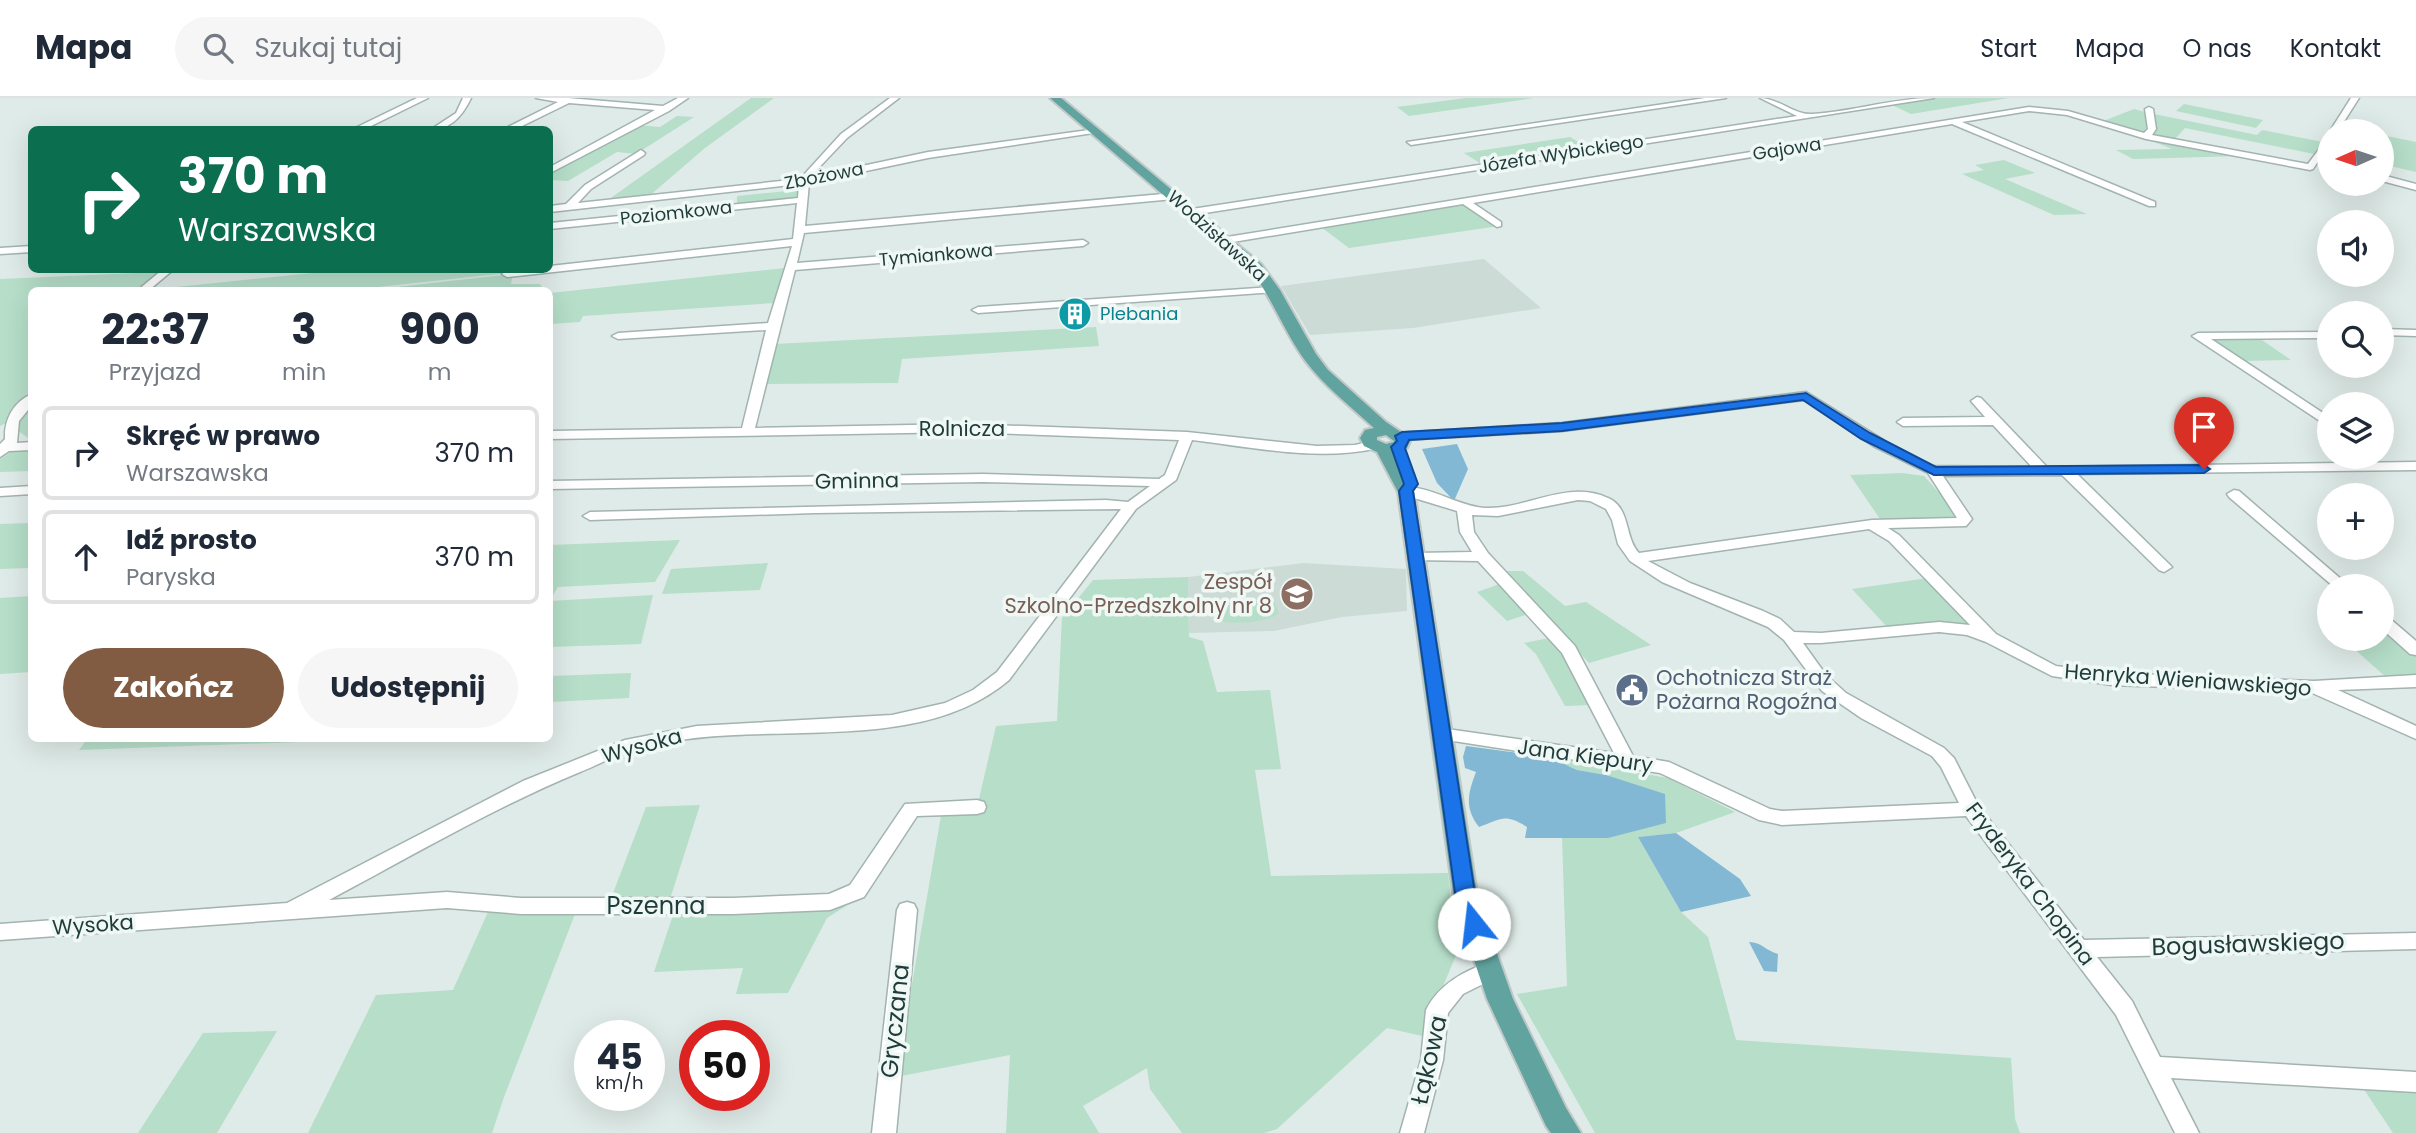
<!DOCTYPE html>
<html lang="pl">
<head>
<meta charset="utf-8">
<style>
  body { margin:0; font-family:Poppins,sans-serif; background:#f6f6f7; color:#1f2937; height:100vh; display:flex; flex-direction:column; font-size:26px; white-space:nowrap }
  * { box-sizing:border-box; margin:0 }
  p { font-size:23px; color:#747a83 }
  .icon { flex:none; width:38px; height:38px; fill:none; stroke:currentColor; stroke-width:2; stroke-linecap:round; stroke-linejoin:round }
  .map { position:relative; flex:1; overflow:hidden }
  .side { position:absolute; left:28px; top:189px; width:525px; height:455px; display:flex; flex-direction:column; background:#fff; border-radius:10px; box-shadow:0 7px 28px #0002 }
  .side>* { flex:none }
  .hud { position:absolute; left:28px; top:28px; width:525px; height:147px; border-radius:10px; box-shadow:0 7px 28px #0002; background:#0b6e4f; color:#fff; overflow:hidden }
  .needle { width:46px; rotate:267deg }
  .tools { position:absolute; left:2317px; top:21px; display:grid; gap:14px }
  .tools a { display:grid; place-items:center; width:77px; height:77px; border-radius:50%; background:#fff; box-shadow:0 7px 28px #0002; font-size:35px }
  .speed { position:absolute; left:574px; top:922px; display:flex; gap:14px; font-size:35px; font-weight:700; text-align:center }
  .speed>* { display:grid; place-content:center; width:91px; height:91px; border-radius:50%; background:#fff; box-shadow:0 7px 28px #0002; line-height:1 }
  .speed small { font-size:18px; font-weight:400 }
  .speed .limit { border:10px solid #d22; background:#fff; color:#111 }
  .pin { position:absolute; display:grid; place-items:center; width:60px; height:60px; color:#fff; margin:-72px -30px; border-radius:50% 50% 50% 0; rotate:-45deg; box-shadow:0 0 7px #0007 }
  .pin .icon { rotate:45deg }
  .me { position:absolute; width:77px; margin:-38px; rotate:344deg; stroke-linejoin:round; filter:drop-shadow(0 0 5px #0008) }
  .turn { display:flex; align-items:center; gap:24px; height:147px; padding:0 35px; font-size:32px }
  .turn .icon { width:91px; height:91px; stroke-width:2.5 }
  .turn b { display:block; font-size:49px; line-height:60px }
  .eta { display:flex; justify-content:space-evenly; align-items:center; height:119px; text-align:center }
  .eta b { font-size:42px; font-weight:700; line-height:49px }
  .primary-button { display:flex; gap:14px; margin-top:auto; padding:14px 35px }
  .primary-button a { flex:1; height:80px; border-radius:42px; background:#815c42; color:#fff; font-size:28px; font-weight:700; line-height:80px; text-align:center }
  .primary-button a+a { background:#f6f6f7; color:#1f2937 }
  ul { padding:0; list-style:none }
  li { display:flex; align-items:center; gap:21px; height:94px; margin:0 14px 10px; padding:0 21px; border:4px solid #e0e1e3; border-radius:10px }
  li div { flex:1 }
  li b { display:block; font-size:26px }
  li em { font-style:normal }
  header { display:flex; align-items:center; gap:42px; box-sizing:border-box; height:98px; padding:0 35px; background:#fff; border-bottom:2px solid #e0e1e3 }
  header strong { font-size:33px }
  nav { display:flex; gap:38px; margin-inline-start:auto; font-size:24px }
  .search { width:490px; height:63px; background:#f6f6f7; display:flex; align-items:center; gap:18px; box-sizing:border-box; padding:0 24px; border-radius:38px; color:#747a83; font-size:26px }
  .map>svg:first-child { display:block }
  .built { fill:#cddbd7 }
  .green { fill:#b6dec9 }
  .water { fill:#83b8d4 }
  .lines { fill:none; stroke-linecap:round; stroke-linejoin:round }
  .minor-casing { stroke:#a2b3b0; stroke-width:3 }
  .major-casing { stroke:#c0c8c8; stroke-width:4 }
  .minor { fill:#fff; fill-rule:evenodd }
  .major { fill:#61a39f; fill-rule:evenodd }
  .route { fill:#1a73e8; stroke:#114b97; stroke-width:2 }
  .labels { text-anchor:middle; stroke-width:7; stroke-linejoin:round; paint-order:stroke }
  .far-street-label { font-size:18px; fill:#1f3c3a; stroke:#eff8f5 }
  .far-culture-label { font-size:18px; fill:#0d838f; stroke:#eff8f5; text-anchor:start }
  .street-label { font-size:21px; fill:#1f3c3a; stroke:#eff8f5 }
  .education-label { font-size:21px; fill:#785e54; stroke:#eff8f5; text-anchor:end }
  .service-label { font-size:21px; fill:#4e5e75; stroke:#eff8f5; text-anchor:start }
  .near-street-label { font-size:24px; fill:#1f3c3a; stroke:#eff8f5 }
</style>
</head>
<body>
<header>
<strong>Mapa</strong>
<div class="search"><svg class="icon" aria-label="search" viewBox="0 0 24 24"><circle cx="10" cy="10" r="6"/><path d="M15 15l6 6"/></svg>Szukaj tutaj</div>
<nav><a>Start</a><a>Mapa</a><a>O nas</a><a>Kontakt</a></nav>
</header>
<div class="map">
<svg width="2416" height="1035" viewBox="0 0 2416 1035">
  <rect width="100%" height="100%" fill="#dfebe8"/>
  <path class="built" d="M1484,161L1541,210L1413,230L1310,237L1281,188Z
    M1304,465L1406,471L1407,513L1342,519L1274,533L1189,535L1188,479Z"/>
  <path class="green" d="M751,0H774L705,50L648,99L608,102Z
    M1466,0H1534L1409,18L1397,9Z
    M1938,0H2009L1911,16L1892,7Z
    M2184,6L2263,22L2256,30L2176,13Z
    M2134,11L2145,14L2149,30L2145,34L2101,24Z
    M2154,16L2257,37L2262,32L2323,44L2314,56L2185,30L2174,42L2152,38L2157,31Z
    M677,18L694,19L636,56L617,54L568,83L550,82V74L638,27L660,29Z
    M2134,36L2242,58L2133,61L2116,52L2172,51Z
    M2382,37L2416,44V74L2382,66Z
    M1570,39L1590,51L1483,67L1464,55Z
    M2004,62L2035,75L2005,81L2087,116L2054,117L1962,76L1984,72L1975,67Z
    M798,92V102L737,107V98Z
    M1462,105L1493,127L1499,128L1349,150L1321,129Z
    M785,170L774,205L583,218L580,224L550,226V195Z
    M342,172H536L350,192H147Z
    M161,174L137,192H32L31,342L17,332L20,318L0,328V181Z
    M513,176L511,186H540L544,192H370Z
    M1096,229L1099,248L902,261L898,285L765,286L775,246Z
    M2209,239L2259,240L2291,262L2242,263Z
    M16,351H31V373L0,374V361Z
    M1902,375L1924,378L1958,416L1956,420L1882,424L1850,377Z
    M31,425V470L0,471V426Z
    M680,442L655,484L558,489L550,502V447Z
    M768,465L760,492L662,496L671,471Z
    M1506,473H1523L1565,508L1586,504L1651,547L1589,565Z
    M1188,479L1189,539L1203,543L1217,594L1270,592L1281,671L1255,672L1271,778L1448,775L1457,855L1422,938L1387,930L1277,1031L1264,1035H1182L1150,991L1147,970L1083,1008L1099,1035H1006L1010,957L896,979L943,706L977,709L996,628L1057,623L1062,520L1093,482Z
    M1928,480L1974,528L1943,523L1888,530L1852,491Z
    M1500,486L1531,515L1507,523L1477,494Z
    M653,497L641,546L550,549V503Z
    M31,498V574L0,576V500Z
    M1274,503L1279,515C1270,525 1223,529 1214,519V513L1219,508Z
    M2382,529L2416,558V579L2387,580L2343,541H2382Z
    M1549,540L1566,561L1590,607L1565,608L1536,556L1524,545Z
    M631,575L629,600L550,604V578Z
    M87,641V640L384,641L79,652Z
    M1549,659L1668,680L1735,714L1676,735L1638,739L1681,814L1708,839L1736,942L2011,960L2015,1021L2020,1035H1595L1517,896L1567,888L1562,740H1608L1606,677L1577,672Z
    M700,707L670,801L610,803L646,709Z
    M846,808L827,820L788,895L736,896L743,870L654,874L674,814Z
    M488,814L575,816L504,999L492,1035H308L376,897L453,892Z
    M277,933L217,1035H138L203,935Z
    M2361,987L2416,991V1035H2393Z"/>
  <path class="water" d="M1457,346L1468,371L1454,403L1437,385L1422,351Z
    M1466,648L1549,659L1577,672L1606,677L1665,696L1666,725L1608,740H1525L1527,729C1504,715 1502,721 1479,729C1464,710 1468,695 1476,674L1465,670L1463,659Z
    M1676,735L1740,781L1751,798L1681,814L1638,739Z
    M1749,844C1762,844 1766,853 1778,856L1777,874L1764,873Z"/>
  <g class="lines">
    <defs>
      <path id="minor" d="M417,0H428L363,32H351Z
        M463,0H471C463,17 451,32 430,32L456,15Z
        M536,0H568L663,8L678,0H688L669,13L550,75V69L655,12L569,5L514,32H502L558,4Z
        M890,0H899L847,40L810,79L928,54L1096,31L1100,34L928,60L809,85L805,128L1174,95L1179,98L1174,101L804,135L797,165L1083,142L1088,145L1083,148L795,172L755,330L964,326L1187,334L1317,348L1355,347L1373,343L1380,347L1378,350C1318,364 1252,349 1192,342L1176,382L1136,411L1009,582C913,664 749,616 634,652C615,657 598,667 580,674C493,710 412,758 329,802L447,794L521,800H733L829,796L850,787L905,706L977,702L984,704L986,709L984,714L977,716L917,718L864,799L830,812L733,816H521L447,810L0,842V826L287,805L523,683L625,642L697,628L892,617L945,605L973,592L997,574L1121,411L815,415L590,422L583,418L590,414L1106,402L1128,404L1150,388L983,384L550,391V383L983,376L1159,381L1165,377L1179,342L964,334L550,341V333L742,330L766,232L618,241L612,238L618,235L768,225L792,148L507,179L502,176L507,173L550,172V168L793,141L797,105L550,131V125L798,100L799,86L550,114V108L566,106L585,87L641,52L645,55L644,57L591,91L578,105L800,81L841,36Z
        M1705,0H1726L1411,47L1407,44Z
        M1760,0C1778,0 1794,17 1811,16C1852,14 1892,0 1934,0L1192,117L1187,114L1192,111L1797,18Z
        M2351,0H2359L2338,33H2330Z
        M2029,9L2068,13L2144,35L2148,31L2145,11L2149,9L2153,11L2156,31L2152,37L2308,66L2329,38V47L2313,71L2310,72L2146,41L2067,17L2029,13L1962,24L2155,104V108H2149L1952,26L1473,105L1501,124V128L1497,129L1463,106L1227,145L1222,142L1227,139Z
        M2382,77L2416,86V92L2382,83Z
        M32,148V154L0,156V150Z
        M162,172H173L149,192H138Z
        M1273,189L1277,190V194L978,215L972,212L978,209Z
        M2382,231L2416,232V238L2382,237Z
        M2329,234V240L2211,241L2329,319V329L2192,238L2198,235Z
        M1806,294L1885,343L1932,368L2032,369L1993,327L1903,328L1897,324L1903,320L1985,319L1971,303L1977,299L1981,300L2047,369L2416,364V372L2077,376L2169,466L2172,469L2164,474L2159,472L2062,377L1943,378L1972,421L1966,428L1888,430L1899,437L1996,536L2056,568L2112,575L2314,583L2416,577V589L2338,592L2416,628V641L2310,594L2112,587L2052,578L1986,544L1967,537L1939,534L1821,545H1803L1826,577L1846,595L1944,650L1954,660L1978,707L2084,842L2416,835V851L2097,859L2132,903L2160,959L2416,974V994L2171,980L2199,1035H2175L2116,917L1966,718L1782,727L1759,722L1660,675L1434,640L1431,636L1434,632L1440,630L1614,655L1562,555L1478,463L1411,462L1409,459L1416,455L1472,454L1460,434L1457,413L1401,396L1399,393L1401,390C1425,385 1459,409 1485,410C1526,412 1567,381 1608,400C1631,410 1624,439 1639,455L1872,422L1957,420L1928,375L1875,349L1804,302L1562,333L1402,342L1397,341V335L1562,325ZM1578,402L1590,403L1606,411L1612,422L1618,446L1630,463L1662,484L1768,529L1784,542L1822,593L1861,620L1932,658L1941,669L1959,705L1782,713L1770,711L1669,664L1633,658L1575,548L1488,455L1474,434L1472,417L1498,418ZM1869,431L1889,443L1970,527L1939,524L1821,535L1794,534L1780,521L1763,513L1690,485L1648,463Z
        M32,296V307L19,323L17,345L32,344V352L9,353L0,359V346L5,341C4,322 13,304 32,296Z
        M32,388V396L0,398V390Z
        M2234,392L2239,393L2349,488H2333L2229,399L2227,396Z
        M2382,518L2388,519L2416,543V557L2410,556L2382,531Z
        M907,804L914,806L917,812L896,1035H872L897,812L900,806Z
        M1490,864L1497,867L1501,873L1497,879L1463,896L1448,915L1443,962L1424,1035H1400L1421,962L1426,912C1439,886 1464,873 1490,864Z"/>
      <path id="major" d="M1050,0H1061L1261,166L1280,192L1316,256L1328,272L1386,324L1411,341L1407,350L1394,355L1414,393L1478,802L1513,901L1566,1010L1581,1035H1551L1546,1028L1487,901L1454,802L1398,394L1377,354L1364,348L1360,340L1365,332L1374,330C1350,308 1323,287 1304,261C1284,233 1272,200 1251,172ZM1386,337L1394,343V344L1386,346L1377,342V339Z"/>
    </defs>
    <use href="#minor" class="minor-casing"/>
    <use href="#major" class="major-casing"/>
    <use href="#minor" class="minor"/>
    <use href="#major" class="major"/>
  </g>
  <path class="route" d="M1806,295L1870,335L1936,369L2204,367L2210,371L2204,375L1934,377L1861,341L1803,302L1562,333L1409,342L1405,350L1418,386L1413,393L1476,802L1484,826L1481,832L1474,834L1467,832L1456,802L1399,393L1404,386L1391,349L1397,343L1395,338L1402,334L1562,325Z"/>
  <defs>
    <symbol id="building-disc" viewBox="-11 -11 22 22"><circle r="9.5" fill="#0f9aa8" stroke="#eff8f5"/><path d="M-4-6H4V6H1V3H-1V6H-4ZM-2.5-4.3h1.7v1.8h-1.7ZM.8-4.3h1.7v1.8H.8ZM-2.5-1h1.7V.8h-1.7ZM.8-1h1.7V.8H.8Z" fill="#fff"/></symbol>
    <symbol id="school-disc" viewBox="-11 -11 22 22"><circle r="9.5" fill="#8d6e63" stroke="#eff8f5"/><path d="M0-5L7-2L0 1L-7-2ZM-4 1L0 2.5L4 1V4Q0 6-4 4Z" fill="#fff"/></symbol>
    <symbol id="civic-disc" viewBox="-11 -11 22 22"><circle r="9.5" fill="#5c6f8a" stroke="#eff8f5"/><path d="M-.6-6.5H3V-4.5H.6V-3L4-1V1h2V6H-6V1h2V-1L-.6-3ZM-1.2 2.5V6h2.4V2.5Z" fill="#fff"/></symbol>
  </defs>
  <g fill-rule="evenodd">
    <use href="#building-disc" x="1056" y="197" width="38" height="38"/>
    <use href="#school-disc" x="1278" y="477" width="38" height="38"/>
    <use href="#civic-disc" x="1613" y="573" width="38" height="38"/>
  </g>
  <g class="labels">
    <g class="far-street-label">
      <text transform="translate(1787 51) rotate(-9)" y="6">Gajowa</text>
      <text transform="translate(1561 56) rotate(-9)" y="6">Józefa Wybickiego</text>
      <text transform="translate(824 78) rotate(-11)" y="6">Zbożowa</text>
      <text transform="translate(676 115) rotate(-6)" y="6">Poziomkowa</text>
      <text transform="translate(1217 138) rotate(42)" y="6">Wodzisławska</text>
      <text transform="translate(936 157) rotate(-5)" y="6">Tymiankowa</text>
    </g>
    <g class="far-culture-label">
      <text x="1100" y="222">Plebania</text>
    </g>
    <g class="street-label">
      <text x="962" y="338">Rolnicza</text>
      <text transform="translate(857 383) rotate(-1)" y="7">Gminna</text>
      <text transform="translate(2188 582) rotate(4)" y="7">Henryka Wieniawskiego</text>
      <text transform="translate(642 648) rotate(-15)" y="7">Wysoka</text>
      <text transform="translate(1585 658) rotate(8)" y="7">Jana Kiepury</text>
      <text transform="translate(2030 786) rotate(53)" y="7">Fryderyka Chopina</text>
      <text transform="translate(93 827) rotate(-4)" y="7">Wysoka</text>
    </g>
    <g class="education-label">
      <text x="1272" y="491">Zespół<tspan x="1272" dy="24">Szkolno-Przedszkolny nr 8</tspan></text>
    </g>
    <g class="service-label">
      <text x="1656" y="587">Ochotnicza Straż<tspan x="1656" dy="24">Pożarna Rogoźna</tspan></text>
    </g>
    <g class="near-street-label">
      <text x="656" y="816">Pszenna</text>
      <text transform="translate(2248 846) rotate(-2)" y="8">Bogusławskiego</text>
      <text transform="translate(895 923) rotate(-84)" y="8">Gryczana</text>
      <text transform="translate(1429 962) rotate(-77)" y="8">Łąkowa</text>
    </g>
  </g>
</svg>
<div class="tools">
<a><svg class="needle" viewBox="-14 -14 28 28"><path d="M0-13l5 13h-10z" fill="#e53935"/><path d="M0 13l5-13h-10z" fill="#747a83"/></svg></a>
<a><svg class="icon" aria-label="sound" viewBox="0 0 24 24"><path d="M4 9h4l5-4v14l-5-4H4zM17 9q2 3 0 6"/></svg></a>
<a><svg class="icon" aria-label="search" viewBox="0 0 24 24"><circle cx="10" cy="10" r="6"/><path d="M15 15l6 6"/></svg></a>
<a><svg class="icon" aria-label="layers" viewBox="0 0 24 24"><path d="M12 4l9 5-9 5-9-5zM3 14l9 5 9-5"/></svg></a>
<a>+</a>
<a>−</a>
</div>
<div class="speed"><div>45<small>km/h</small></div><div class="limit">50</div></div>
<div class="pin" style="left:2204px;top:371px;background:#d93025"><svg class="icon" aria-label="arrive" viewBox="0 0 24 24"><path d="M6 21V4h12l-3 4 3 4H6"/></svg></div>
<svg class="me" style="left:1474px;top:826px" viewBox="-20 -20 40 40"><circle r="19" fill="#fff"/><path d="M0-13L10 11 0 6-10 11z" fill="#1a73e8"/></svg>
<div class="hud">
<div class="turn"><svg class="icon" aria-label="right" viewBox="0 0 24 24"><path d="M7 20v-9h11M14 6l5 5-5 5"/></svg><div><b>370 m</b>Warszawska</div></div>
</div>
<section class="side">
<div class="eta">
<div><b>22:37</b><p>Przyjazd</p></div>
<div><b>3</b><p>min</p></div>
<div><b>900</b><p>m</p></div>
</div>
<ul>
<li><svg class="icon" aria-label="right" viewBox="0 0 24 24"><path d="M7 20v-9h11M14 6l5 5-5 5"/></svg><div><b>Skręć w prawo</b><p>Warszawska</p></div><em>370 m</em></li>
<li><svg class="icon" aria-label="ahead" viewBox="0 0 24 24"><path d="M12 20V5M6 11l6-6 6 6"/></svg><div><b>Idź prosto</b><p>Paryska</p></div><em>370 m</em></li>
</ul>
<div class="primary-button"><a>Zakończ</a><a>Udostępnij</a></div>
</section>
</div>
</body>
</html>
